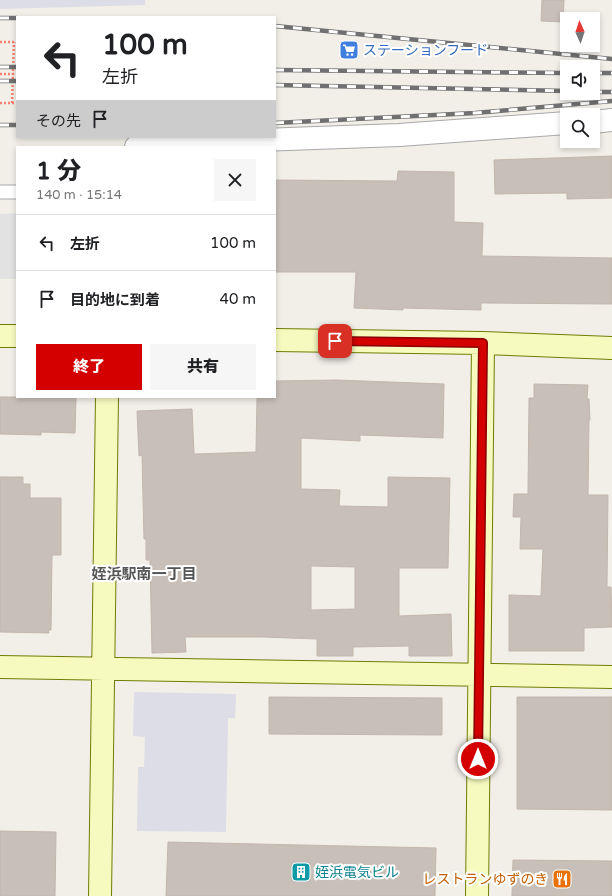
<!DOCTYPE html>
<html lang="ja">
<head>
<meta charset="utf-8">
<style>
  body { margin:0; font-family:"Varela Round","Noto Sans JP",sans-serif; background:#f6f6f6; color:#202124; height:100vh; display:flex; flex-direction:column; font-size:15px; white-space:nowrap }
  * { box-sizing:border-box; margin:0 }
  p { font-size:13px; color:#757577 }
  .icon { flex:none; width:22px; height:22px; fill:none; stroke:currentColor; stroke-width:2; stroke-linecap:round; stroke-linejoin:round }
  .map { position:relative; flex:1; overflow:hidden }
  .panel { position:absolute; left:16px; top:146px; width:260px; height:252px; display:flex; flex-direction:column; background:#fff; border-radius:0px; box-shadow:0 2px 6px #0003 }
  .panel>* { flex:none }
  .guide { position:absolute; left:16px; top:16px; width:260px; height:122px; border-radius:0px; box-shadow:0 2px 6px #0003; background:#fff; color:#202124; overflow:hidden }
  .needle { width:26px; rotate:357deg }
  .tools { position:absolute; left:560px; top:12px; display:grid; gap:8px }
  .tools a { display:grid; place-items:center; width:40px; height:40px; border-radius:0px; background:#fff; box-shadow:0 2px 6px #0003; font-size:20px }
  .pin { position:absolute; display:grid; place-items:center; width:34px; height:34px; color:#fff; margin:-17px; border-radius:8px; box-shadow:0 2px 6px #0006 }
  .me { position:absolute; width:44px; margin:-22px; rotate:0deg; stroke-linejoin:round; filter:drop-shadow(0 0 3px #0008) }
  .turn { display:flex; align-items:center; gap:14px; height:84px; padding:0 20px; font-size:18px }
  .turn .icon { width:52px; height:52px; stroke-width:2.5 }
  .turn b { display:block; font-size:28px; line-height:34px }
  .then { display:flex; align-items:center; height:38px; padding:0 20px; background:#0003; gap:8px; font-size:15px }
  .round { display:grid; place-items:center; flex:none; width:42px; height:42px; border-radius:0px; background:#f6f6f6 }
  .overview { display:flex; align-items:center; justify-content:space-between; height:68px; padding:0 20px }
  h1 { font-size:24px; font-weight:800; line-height:30px }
  .primary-button { display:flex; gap:8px; margin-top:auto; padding:8px 20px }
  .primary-button a { flex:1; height:46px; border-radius:0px; background:#d40000; color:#fff; font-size:16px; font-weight:800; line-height:46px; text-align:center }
  .primary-button a+a { background:#f6f6f6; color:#202124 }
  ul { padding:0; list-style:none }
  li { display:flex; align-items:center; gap:12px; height:56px; padding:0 20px; border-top:1px solid #e0e0e0 }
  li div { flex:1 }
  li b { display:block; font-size:15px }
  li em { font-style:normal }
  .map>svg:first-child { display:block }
  .parking { fill:#e2e2e2 }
  .plaza { fill:#dddde8 }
  .building { fill:#c7bfb8; stroke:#c4b6ab; fill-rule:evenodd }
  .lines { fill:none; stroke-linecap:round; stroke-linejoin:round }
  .lane-casing { stroke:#a9a9a9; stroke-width:15 }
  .street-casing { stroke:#a9a9a9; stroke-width:24 }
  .secondary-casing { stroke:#707d05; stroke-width:24 }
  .path { stroke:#fa8072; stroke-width:2.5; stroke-dasharray:2 2; stroke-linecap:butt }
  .lane { stroke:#fff; stroke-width:13 }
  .street { stroke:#fff; stroke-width:22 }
  .secondary { stroke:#f7fabf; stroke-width:22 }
  .rail-casing { stroke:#707070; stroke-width:4.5 }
  .rail { stroke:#fff; stroke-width:3; stroke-dasharray:9; stroke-linecap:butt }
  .route-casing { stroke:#8a0000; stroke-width:10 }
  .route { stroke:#d40000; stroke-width:7 }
  .labels { text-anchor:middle; stroke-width:4; stroke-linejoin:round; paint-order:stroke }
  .shop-label { font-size:14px; fill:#366cbe; stroke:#fff; text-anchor:start }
  .culture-label { font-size:14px; fill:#0d838f; stroke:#fff; text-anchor:start }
  .food-label { font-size:14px; fill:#c56008; stroke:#fff; text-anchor:end }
  .neighbourhood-label { font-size:15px; font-weight:bold; fill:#555; stroke:#fff }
</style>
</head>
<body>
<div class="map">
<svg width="612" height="896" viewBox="0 0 612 896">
  <rect width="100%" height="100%" fill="#f2efe9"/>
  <path class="parking" d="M17,213V279H0V214Z"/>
  <path class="plaza" d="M0,0H145V5L0,9Z
    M134,692L236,694L235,718H228L226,832L137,831L138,767H144L145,737L133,736Z"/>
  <path class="building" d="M542,0H564L563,22L541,21Z
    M612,156V198L567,199V193L495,194L494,160Z
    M398,171L454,172V222L483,223L482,256L612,258V304L481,303V310L403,308V310L354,308L356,272H275V180L397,181Z
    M336,380L444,384L443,438L360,435V441L301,438V489L340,490L339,506L388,507V477L450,478L448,568H399V616L451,614L452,656H409V646L353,647V656H317V639L262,637H185L186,652L152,653L150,560H146V539H144L142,455L139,456L137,411L192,409L194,454L256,452L257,397H275V381ZM311,566L355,567V609L311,610Z
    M534,384L588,385L587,399H589L590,420H589L588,495H608L607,587H611L612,627L584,628V651H509V595L541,596L543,549H520L521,517H513L514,494H528L529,398H534Z
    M0,397H76L75,433L41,432V435L0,434Z
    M0,477H23V484H30V498H61V555H52L51,630H48L49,633L0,632Z
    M269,697L442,698V735L269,734Z
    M517,697H612V810L517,809Z
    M0,831L56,832L55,896H0Z
    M168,842L436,848L435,896H166Z
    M513,860L612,861V896H512Z"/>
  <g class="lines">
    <defs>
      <path id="lane" d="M0,192H17"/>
      <path id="street" d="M593,122L612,120
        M136,147L146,144L399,135L567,123"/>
      <path id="secondary" d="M0,336H17
        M275,340L483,343L612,348
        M0,667L612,677
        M100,896L107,397
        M477,896L483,343"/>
    </defs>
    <use href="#lane" class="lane-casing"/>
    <use href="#street" class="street-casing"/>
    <use href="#secondary" class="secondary-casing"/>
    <path class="path" d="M0,42H17
      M0,74H17
      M0,103H17
      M12,103L14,42"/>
    <use href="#lane" class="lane"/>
    <use href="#street" class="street"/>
    <use href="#secondary" class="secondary"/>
    <defs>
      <path id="rail" d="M0,18H17
        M275,26L612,59
        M0,67H17
        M275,70L567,73
        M593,73H612
        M0,81H17
        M275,85L567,91
        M593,92H612
        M275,123L475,113L612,101
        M0,125H17"/>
    </defs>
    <use href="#rail" class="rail-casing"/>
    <use href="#rail" class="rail"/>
  </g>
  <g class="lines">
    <defs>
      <path id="route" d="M335,341L483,343L478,759"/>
    </defs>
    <use href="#route" class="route-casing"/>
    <use href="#route" class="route"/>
  </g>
  <defs>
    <symbol id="supermarket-square" viewBox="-11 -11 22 22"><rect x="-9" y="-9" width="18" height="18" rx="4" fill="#3f7fe0" stroke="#fff"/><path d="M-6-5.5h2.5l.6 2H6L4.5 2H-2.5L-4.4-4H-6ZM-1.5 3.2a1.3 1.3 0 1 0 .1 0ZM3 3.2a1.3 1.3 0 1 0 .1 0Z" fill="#fff"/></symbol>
    <symbol id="building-square" viewBox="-11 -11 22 22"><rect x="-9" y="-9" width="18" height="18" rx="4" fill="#0f9aa8" stroke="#fff"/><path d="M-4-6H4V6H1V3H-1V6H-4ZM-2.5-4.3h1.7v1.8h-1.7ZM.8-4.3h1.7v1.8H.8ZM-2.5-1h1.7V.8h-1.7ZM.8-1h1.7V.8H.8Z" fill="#fff"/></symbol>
    <symbol id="restaurant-square" viewBox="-11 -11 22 22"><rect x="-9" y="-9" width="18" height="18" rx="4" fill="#e8710a" stroke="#fff"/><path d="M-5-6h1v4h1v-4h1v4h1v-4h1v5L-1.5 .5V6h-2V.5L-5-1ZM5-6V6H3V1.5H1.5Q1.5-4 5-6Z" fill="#fff"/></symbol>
  </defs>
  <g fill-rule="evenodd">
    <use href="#supermarket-square" x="338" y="39" width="22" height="22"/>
    <use href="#building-square" x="290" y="861" width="22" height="22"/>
    <use href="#restaurant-square" x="551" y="868" width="22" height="22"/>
  </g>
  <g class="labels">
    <g class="shop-label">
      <text x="363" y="55">ステーションフード</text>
    </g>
    <g class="culture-label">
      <text x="315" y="877">姪浜電気ビル</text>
    </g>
    <g class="food-label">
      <text x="548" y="884">レストランゆずのき</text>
    </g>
    <g class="neighbourhood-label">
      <text x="144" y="579">姪浜駅南一丁目</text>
    </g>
  </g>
</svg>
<div class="tools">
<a><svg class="needle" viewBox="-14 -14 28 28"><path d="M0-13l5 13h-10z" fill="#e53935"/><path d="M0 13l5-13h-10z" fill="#757577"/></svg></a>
<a><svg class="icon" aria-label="sound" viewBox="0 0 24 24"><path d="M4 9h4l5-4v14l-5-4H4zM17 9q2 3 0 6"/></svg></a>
<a><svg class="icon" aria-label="search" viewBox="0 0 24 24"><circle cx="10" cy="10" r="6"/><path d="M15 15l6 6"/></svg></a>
</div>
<div class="pin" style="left:335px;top:341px;background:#d93025"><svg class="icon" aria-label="arrive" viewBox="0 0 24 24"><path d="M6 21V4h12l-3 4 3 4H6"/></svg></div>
<svg class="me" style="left:478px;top:759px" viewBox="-20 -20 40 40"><circle r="17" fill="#d40000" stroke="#fff" stroke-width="3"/><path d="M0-11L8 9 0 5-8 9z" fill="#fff"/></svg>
<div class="guide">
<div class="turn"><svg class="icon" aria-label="left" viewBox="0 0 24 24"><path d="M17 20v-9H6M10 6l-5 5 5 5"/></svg><div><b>100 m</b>左折</div></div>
<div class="then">その先<svg class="icon" aria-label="arrive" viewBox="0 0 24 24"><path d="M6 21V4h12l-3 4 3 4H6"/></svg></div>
</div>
<section class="panel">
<div class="overview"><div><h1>1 分</h1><p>140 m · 15:14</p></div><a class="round"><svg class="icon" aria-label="close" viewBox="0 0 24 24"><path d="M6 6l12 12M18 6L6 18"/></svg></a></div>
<ul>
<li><svg class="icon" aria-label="left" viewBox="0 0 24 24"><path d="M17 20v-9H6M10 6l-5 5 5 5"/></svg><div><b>左折</b></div><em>100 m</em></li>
<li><svg class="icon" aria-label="arrive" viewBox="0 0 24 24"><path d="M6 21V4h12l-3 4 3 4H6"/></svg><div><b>目的地に到着</b></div><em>40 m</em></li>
</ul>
<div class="primary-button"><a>終了</a><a>共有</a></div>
</section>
</div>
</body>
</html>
